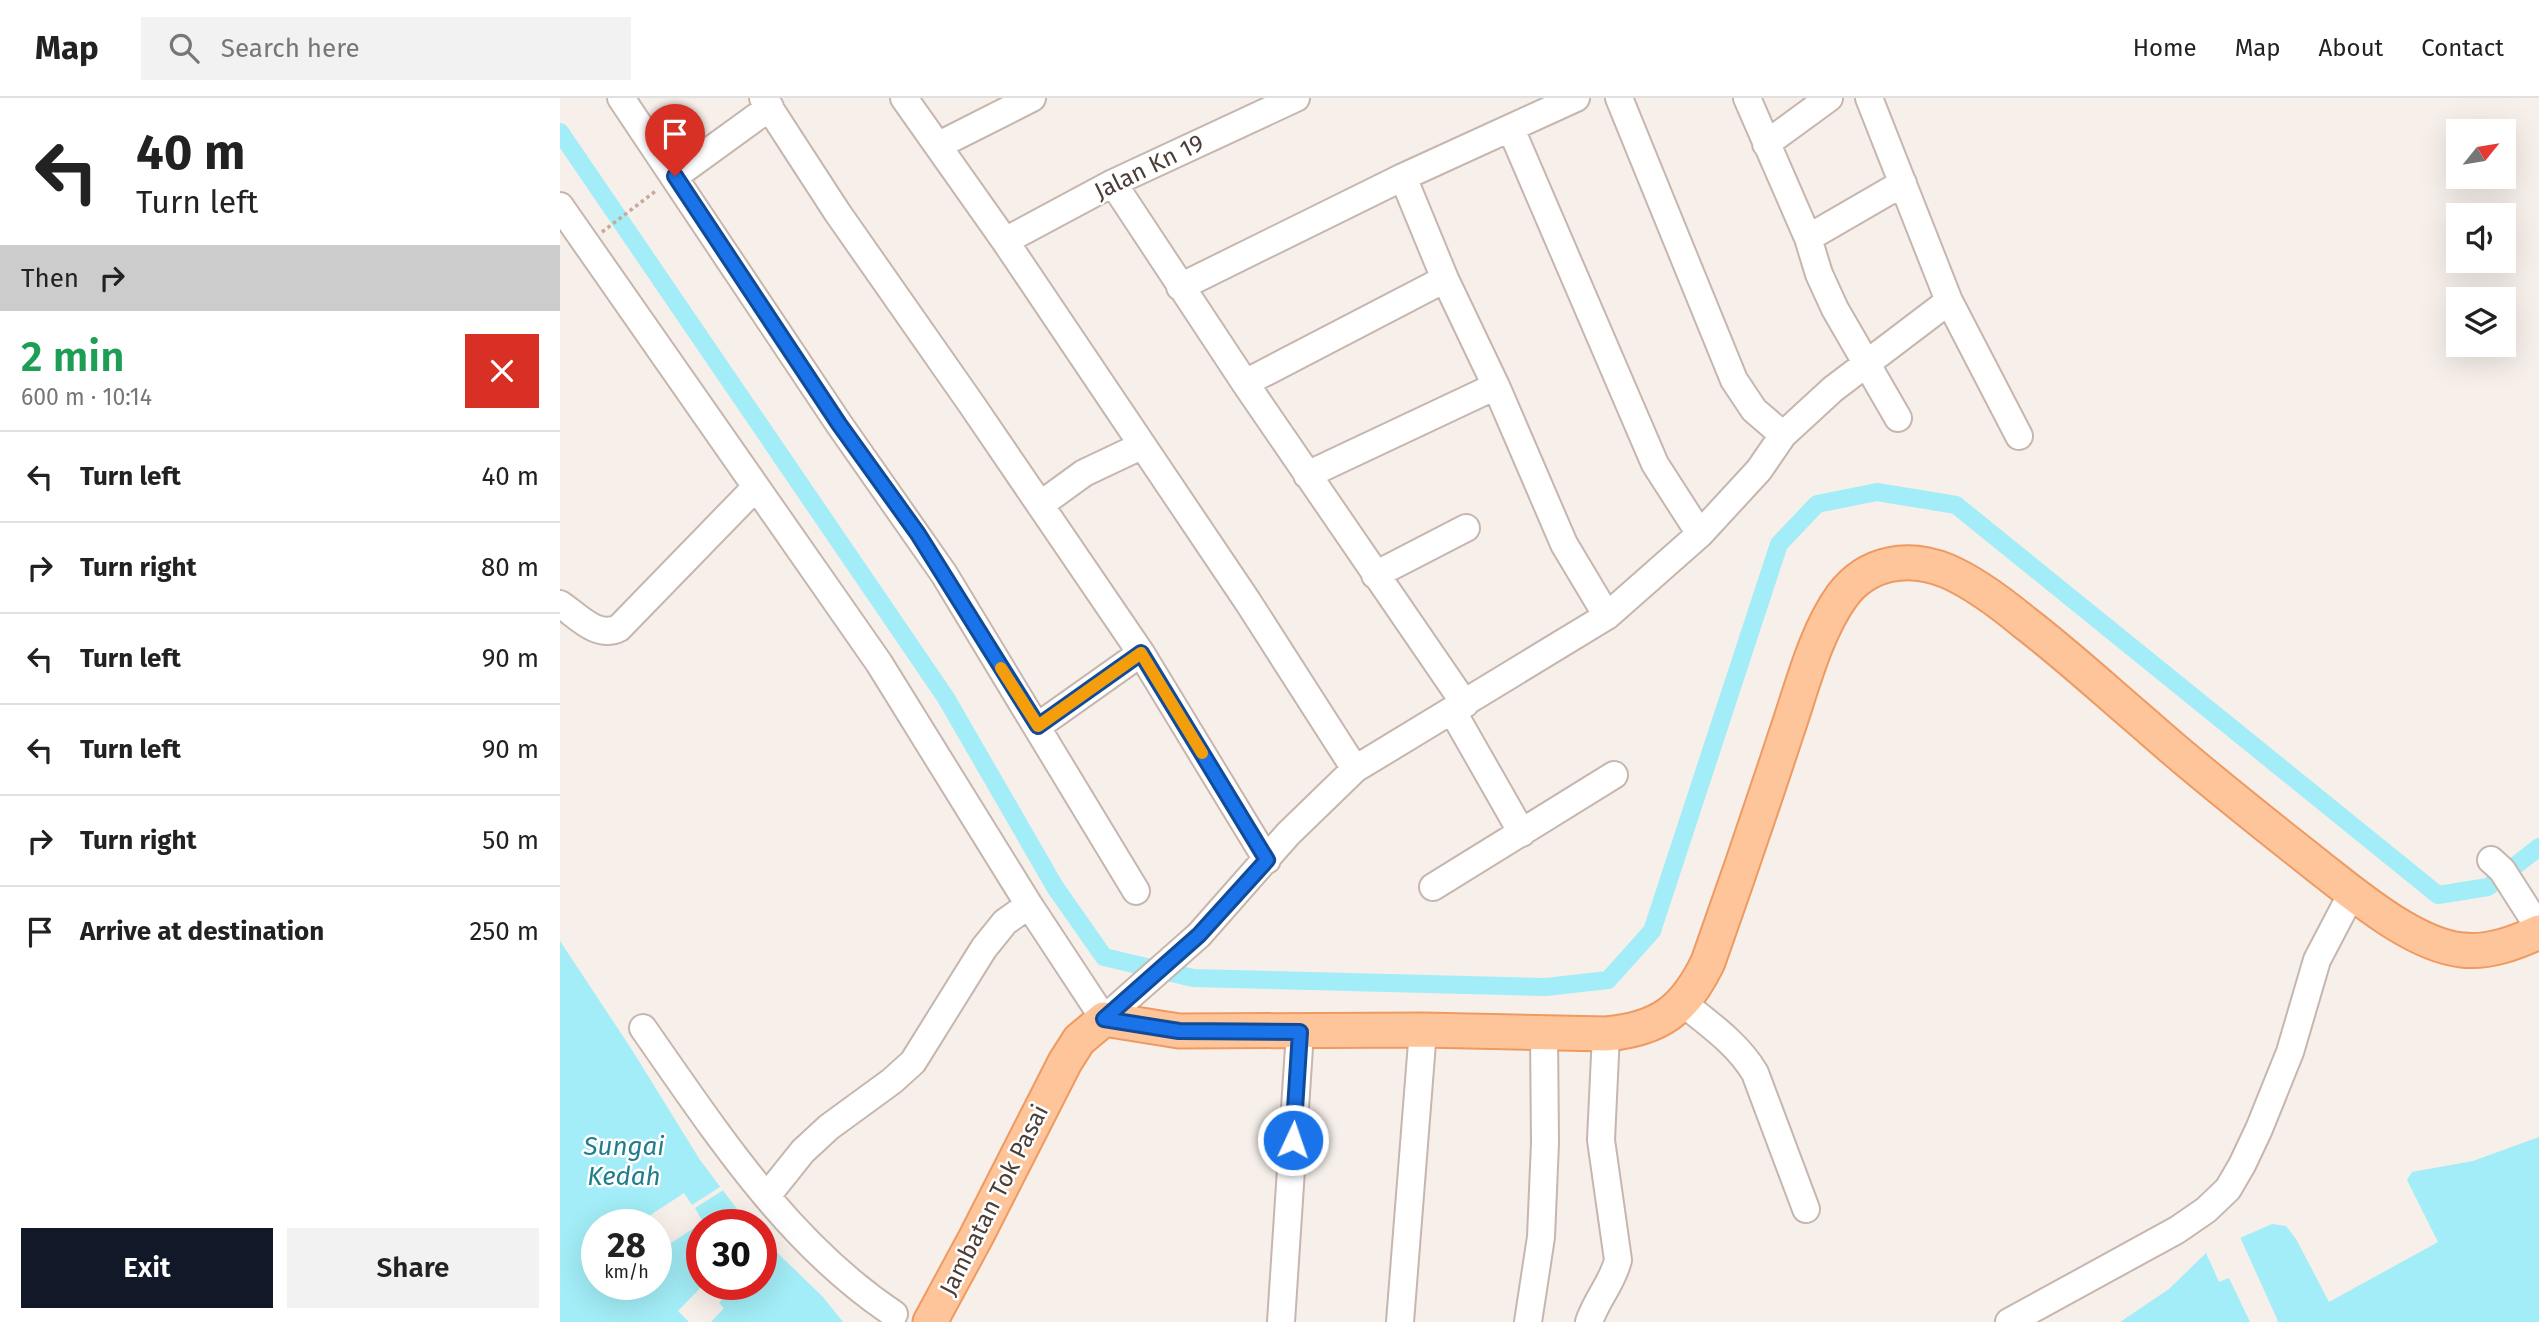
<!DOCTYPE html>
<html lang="en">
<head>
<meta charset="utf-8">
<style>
  body { margin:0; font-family:"Fira Sans",sans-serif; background:#f2f2f2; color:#222; height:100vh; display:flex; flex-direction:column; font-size:26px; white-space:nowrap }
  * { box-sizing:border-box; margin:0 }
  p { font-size:23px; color:#767676 }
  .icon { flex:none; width:38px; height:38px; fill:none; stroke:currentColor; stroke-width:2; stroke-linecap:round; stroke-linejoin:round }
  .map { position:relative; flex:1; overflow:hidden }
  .details { display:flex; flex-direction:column; background:#fff; width:560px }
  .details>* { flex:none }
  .banner { background:#fff; color:#222; overflow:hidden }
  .needle { width:46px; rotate:60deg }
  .fabs { position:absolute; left:1886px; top:21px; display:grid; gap:14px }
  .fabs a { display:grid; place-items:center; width:70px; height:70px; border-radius:0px; background:#fff; box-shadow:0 7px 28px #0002; font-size:35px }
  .speed { position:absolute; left:21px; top:1111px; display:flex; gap:14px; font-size:35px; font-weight:700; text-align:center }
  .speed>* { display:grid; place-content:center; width:91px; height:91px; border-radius:50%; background:#fff; box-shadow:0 7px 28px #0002; line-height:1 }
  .speed small { font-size:18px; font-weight:400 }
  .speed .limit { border:10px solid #d22; background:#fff; color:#111 }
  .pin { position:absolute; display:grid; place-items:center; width:60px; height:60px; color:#fff; margin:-72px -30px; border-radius:50% 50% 50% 0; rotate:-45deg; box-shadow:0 0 7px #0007 }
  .pin .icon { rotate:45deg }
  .me { position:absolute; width:77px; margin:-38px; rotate:3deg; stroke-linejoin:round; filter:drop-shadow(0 0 5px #0008) }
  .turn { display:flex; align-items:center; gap:24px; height:147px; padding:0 21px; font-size:32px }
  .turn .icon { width:91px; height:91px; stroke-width:2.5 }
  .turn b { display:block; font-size:49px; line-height:60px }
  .then { display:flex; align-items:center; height:66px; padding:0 21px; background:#0003; gap:14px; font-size:26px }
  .round { display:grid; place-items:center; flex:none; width:74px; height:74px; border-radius:0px; background:#f2f2f2 }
  .headline { display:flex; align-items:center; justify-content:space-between; height:119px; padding:0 21px }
  h1 { font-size:42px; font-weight:600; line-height:52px; color:#1e9e55 }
  .cta { display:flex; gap:14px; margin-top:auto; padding:14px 21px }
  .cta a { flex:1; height:80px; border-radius:0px; background:#111827; color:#fff; font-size:28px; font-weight:600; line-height:80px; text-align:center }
  .cta a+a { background:#f2f2f2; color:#222 }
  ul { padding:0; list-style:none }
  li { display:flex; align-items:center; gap:21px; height:91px; padding:0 21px; border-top:2px solid #e0e0e0 }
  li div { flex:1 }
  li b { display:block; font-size:26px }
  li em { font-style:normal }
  header { display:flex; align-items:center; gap:42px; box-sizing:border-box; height:98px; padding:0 35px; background:#fff; border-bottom:2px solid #e0e0e0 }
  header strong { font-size:33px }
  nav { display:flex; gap:38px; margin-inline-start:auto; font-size:24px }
  .search { width:490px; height:63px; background:#f2f2f2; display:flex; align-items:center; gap:18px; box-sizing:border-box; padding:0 24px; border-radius:0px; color:#767676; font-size:26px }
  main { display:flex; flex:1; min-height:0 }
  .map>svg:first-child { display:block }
  .water { fill:#a2edf7; fill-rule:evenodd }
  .pier { fill:#f6efea }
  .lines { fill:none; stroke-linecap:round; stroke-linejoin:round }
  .canal { stroke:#a2edf7; stroke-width:18 }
  .minor-casing { stroke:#c6b6ae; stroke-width:30 }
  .major-casing { stroke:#ee9a60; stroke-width:37 }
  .path { stroke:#c6aa9b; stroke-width:3.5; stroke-dasharray:3.5 3.5; stroke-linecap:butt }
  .minor { stroke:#fff; stroke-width:26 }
  .major { stroke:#ffc59a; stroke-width:33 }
  .route-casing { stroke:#114b97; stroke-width:18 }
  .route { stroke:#1a73e8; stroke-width:12 }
  .slow { stroke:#f59e0b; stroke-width:12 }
  .labels { text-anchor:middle; stroke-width:5; stroke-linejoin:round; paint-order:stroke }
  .street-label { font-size:24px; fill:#4b3d37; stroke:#fff }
  .water-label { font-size:26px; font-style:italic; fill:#207e8c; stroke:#fff }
</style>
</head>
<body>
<header>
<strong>Map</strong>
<div class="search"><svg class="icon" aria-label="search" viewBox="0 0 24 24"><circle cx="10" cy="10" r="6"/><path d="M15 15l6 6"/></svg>Search here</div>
<nav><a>Home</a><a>Map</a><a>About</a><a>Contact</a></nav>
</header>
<main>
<section class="details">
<div class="banner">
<div class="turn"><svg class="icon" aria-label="left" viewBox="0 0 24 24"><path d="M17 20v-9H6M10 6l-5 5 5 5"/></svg><div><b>40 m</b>Turn left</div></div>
<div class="then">Then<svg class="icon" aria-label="right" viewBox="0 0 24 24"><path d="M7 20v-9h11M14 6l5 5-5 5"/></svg></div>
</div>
<div class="headline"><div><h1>2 min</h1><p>600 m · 10:14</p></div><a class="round" style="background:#d93025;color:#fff"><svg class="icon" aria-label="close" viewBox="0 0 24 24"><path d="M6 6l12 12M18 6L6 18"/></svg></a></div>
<ul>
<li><svg class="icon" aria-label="left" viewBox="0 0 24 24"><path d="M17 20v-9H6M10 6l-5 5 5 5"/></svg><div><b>Turn left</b></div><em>40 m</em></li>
<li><svg class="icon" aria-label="right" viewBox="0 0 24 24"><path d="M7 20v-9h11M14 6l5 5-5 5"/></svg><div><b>Turn right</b></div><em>80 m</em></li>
<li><svg class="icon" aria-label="left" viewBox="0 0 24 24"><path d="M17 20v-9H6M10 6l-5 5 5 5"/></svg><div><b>Turn left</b></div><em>90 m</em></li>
<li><svg class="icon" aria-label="left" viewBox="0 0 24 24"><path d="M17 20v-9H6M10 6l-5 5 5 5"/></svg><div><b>Turn left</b></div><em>90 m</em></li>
<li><svg class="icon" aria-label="right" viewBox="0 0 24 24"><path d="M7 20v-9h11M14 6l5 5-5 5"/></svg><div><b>Turn right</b></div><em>50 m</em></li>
<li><svg class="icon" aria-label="arrive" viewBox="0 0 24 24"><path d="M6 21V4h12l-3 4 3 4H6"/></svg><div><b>Arrive at destination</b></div><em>250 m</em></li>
</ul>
<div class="cta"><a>Exit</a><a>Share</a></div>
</section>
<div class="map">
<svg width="1979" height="1224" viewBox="0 0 1979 1224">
  <rect width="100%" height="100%" fill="#f6efea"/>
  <path class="water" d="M0,843L72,952L140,1062L189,1127H142V1186H201V1139L263,1199L283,1224H0ZM37,1127H96V1186H37Z
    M1979,1039V1224H1560L1609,1191L1646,1155L1712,1126L1726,1128L1736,1141L1769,1204L1878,1144L1847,1082L1852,1074L1913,1063Z"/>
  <path class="pier" d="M163,1087L165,1091L135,1110L143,1124L108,1147L89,1118L124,1095L132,1107Z
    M1680,1139L1718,1223L1716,1224H1690L1669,1180L1659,1184L1646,1155Z
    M143,1187H164L163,1188L168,1194L159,1205L164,1210L151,1224H129L118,1213Z"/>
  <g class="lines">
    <path class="canal" d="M0,34L386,600L495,789L544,859L633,880L986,889L1048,882L1092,833L1219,446L1257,406L1317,394L1396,407L1878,797L1928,789L1979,749"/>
    <defs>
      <path id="minor" d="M61,0L279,326L384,476L576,793
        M203,0L277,114L412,307L581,555L707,762
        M344,0L445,143L688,504L795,671
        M1059,0L1174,282L1194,312L1223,337
        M1187,0L1248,140L1259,176L1275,211L1338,320
        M1309,0L1389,203L1459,338
        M951,31L1095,366L1140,436
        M1206,46L1269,0
        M379,47L472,0
        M115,78L210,9
        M843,79L885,181L936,288L1004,446L1047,518
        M553,85L685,285L905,606
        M0,108L319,565L469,807L544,921L639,837L728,736L795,671L1047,518L1140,436L1199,372L1223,337L1273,291L1389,203
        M1248,140L1343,85
        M445,143L553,85L736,0
        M620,189L843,79L1016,0
        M685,285L885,181
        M747,377L936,288
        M480,407L524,375L581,348
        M815,477L906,430
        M0,506C18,518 37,541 59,530L196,389
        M893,614L962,735
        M478,628L581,555
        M1931,762L1942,772L1979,830
        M873,789L1054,677
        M1123,905C1149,926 1178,946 1195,975L1246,1111
        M83,930C156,1034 227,1145 334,1216
        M207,1098L243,1053L269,1029L332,983L353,964L424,850L445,824L469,807
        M721,1224L740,934
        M840,1224L863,932
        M968,1224L981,1139L985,1045L984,936
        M1029,1224C1036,1202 1053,1184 1058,1162L1041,1042L1046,936
        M1449,1224L1617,1132L1646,1112L1668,1091L1682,1067L1699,1031L1730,954L1757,862L1792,795"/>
      <path id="major" d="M370,1224L416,1139L505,964L519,942L544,921L619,933L863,932L1046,936C1100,931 1125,912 1148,864C1175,788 1201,712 1226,636C1241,593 1255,535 1282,498C1307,464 1348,457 1387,473C1415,485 1441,505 1464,524C1507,557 1546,593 1587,628C1642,677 1701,723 1759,769C1796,798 1854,847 1902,852C1929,855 1955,845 1979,834"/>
    </defs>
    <use href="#minor" class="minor-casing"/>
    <use href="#major" class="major-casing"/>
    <path class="path" d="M42,134L97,92"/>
    <use href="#minor" class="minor"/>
    <use href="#major" class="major"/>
  </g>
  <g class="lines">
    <defs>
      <path id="route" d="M115,78L279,326L358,436L478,628L581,555L707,762L639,837L544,921L619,933L740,934L733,1042"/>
    </defs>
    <use href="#route" class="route-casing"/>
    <use href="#route" class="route"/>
    <path class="slow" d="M441,570L478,628L581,555L642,655"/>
  </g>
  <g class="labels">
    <g class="street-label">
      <text transform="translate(589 69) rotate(-26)" y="8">Jalan Kn 19</text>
      <text transform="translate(434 1102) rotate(-63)" y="8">Jambatan Tok Pasai</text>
    </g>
    <g class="water-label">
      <text x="64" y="1057">Sungai<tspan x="64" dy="30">Kedah</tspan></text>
    </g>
  </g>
</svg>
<div class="fabs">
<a><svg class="needle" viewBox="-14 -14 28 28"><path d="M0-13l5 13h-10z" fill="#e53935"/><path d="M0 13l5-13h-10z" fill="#767676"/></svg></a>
<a><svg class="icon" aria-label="sound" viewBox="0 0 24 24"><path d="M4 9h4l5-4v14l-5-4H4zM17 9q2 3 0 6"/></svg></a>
<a><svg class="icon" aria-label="layers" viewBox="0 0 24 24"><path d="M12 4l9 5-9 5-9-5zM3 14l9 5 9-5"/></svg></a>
</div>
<div class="speed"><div>28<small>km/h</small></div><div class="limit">30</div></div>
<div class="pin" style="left:115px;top:78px;background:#d93025"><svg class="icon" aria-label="arrive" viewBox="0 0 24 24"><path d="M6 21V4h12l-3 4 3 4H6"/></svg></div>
<svg class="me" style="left:733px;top:1042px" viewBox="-20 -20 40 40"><circle r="17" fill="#1a73e8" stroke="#fff" stroke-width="3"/><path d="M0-11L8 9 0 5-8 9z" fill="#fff"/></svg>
</div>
</main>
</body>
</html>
